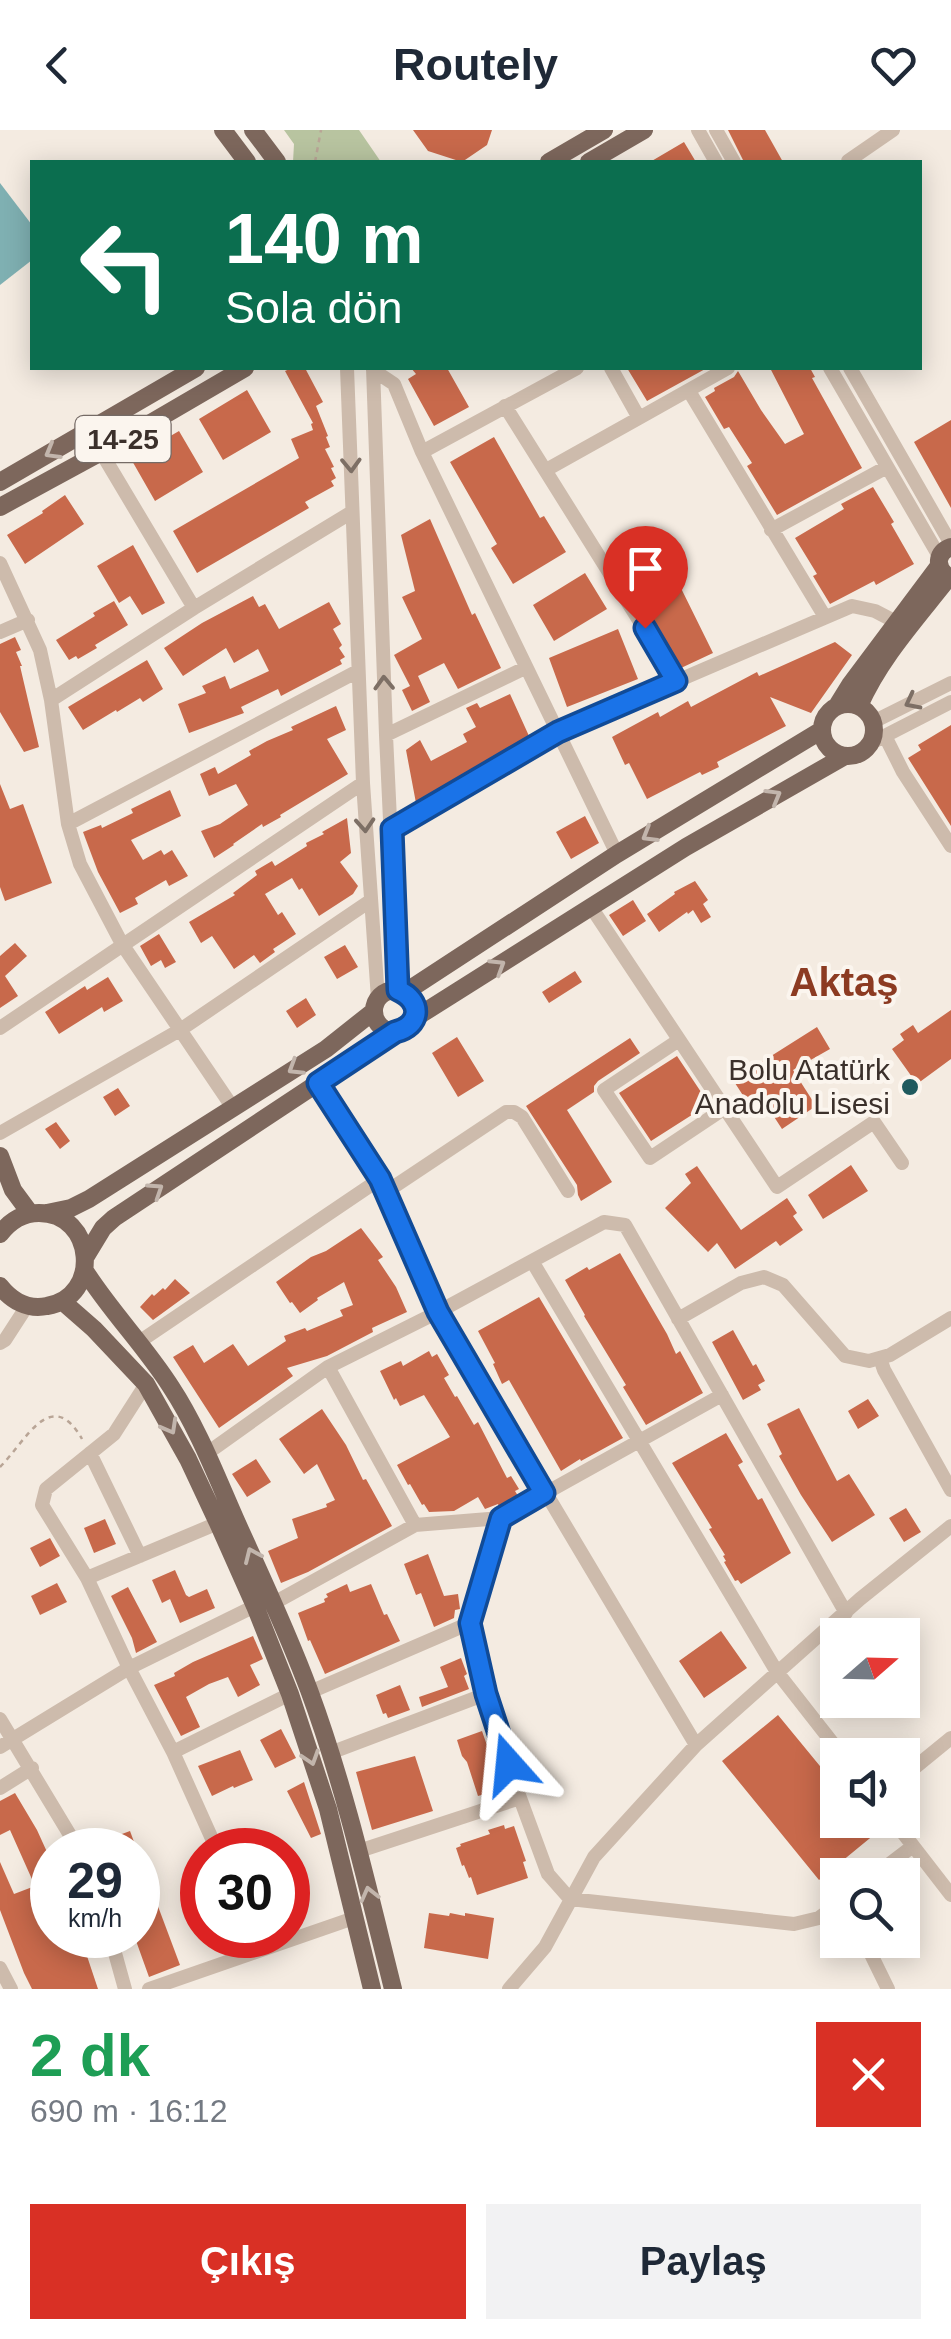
<!DOCTYPE html>
<html lang="tr">
<head>
<meta charset="utf-8">
<style>
  body { margin:0; font-family:Arial,sans-serif; background:#f2f2f3; color:#1f2937; height:100vh; display:flex; flex-direction:column; font-size:38px; white-space:nowrap }
  * { box-sizing:border-box; margin:0 }
  p { font-size:32px; color:#747a83 }
  .icon { flex:none; width:55px; height:55px; fill:none; stroke:currentColor; stroke-width:2; stroke-linecap:round; stroke-linejoin:round }
  .map { position:relative; height:1859px; overflow:hidden }
  .drawer { display:flex; flex-direction:column; background:#fff; flex:1 }
  .drawer>* { flex:none }
  .guide { position:absolute; left:30px; top:30px; width:892px; height:210px; border-radius:0px; box-shadow:0 5px 25px #0003; background:#0b6e4f; color:#fff; overflow:hidden }
  .needle { width:65px; rotate:70deg }
  .controls { position:absolute; left:820px; top:1488px; display:grid; gap:20px }
  .controls a { display:grid; place-items:center; width:100px; height:100px; border-radius:0px; background:#fff; box-shadow:0 5px 25px #0003; font-size:50px }
  .speed { position:absolute; left:30px; top:1698px; display:flex; gap:20px; font-size:50px; font-weight:700; text-align:center }
  .speed>* { display:grid; place-content:center; width:130px; height:130px; border-radius:50%; background:#fff; box-shadow:0 5px 25px #0003; line-height:1 }
  .speed small { font-size:25px; font-weight:400 }
  .speed .limit { border:15px solid #d22; background:#fff; color:#111 }
  .pin { position:absolute; display:grid; place-items:center; width:85px; height:85px; color:#fff; margin:-102px -42px; border-radius:50% 50% 50% 0; rotate:-45deg; box-shadow:0 0 10px #0007 }
  .pin .icon { rotate:45deg }
  .me { position:absolute; width:110px; margin:-55px; rotate:342deg; stroke-linejoin:round; filter:drop-shadow(0 0 8px #0008) }
  .turn { display:flex; align-items:center; gap:35px; height:210px; padding:0 30px; font-size:45px }
  .turn .icon { width:130px; height:130px; stroke-width:2.5 }
  .turn b { display:block; font-size:70px; line-height:85px }
  .round { display:grid; place-items:center; flex:none; width:105px; height:105px; border-radius:0px; background:#f2f2f3 }
  .overview { display:flex; align-items:center; justify-content:space-between; height:170px; padding:0 30px }
  h1 { font-size:60px; font-weight:800; line-height:75px; color:#1e9e55 }
  .primary-button { display:flex; gap:20px; margin-top:auto; padding:20px 30px }
  .primary-button a { flex:1; height:115px; border-radius:0px; background:#d93025; color:#fff; font-size:40px; font-weight:800; line-height:115px; text-align:center }
  .primary-button a+a { background:#f2f2f3; color:#1f2937 }
  header { display:flex; justify-content:space-between; align-items:center; height:130px; padding:0 30px; background:#fff; font-size:45px; font-weight:800 }
  .map>svg:first-child { display:block }
  .green { fill:#b8c4a0 }
  .water { fill:#7fb0b2 }
  .building { fill:#c8694b }
  .lines { fill:none; stroke-linecap:round; stroke-linejoin:round }
  .path { stroke:#b9a596; stroke-width:2.5; stroke-dasharray:5 5; stroke-linecap:butt }
  .minor { stroke:#cdbbac; stroke-width:14 }
  .major { stroke:#7d675c; stroke-width:18 }
  .oneway { stroke:#c2b5ac }
  .oneway2 { stroke:#7d6f65 }
  .route-casing { stroke:#114b97; stroke-width:25 }
  .route { stroke:#1a73e8; stroke-width:18 }
  .poi-dot { fill:#1f5a5e; stroke:#fbf5ee; stroke-width:4 }
  .labels { text-anchor:middle; stroke-width:8; stroke-linejoin:round; paint-order:stroke }
  .shield { fill:#fbf5ee; stroke:#756b66; stroke-width:2.5 }
  .shield-label { font-size:28px; font-weight:bold; fill:#3b302b }
  .poi-label { font-size:30px; fill:#3b302b; stroke:#fbf5ee; text-anchor:end }
  .district-label { font-size:40px; font-weight:bold; fill:#8c3b22; stroke:#fbf5ee }
</style>
</head>
<body>
<header><svg class="icon" aria-label="back" viewBox="0 0 24 24"><path d="M15 5l-7 7 7 7"/></svg>Routely<svg class="icon" aria-label="heart" viewBox="0 0 24 24"><path d="M12 20l-8-8c-3-5 5-10 8-4 3-6 11-1 8 4z"/></svg></header>
<div class="map">
<svg width="951" height="1859" viewBox="0 0 951 1859">
  <rect width="100%" height="100%" fill="#f4ebe1"/>
  <path class="green" d="M284,0H359L381,32H293L294,14Z"/>
  <path class="water" d="M0,53L32,95V130L0,155Z"/>
  <path class="building" d="M413,0H492L487,15L462,32L428,21Z
    M728,0H765L783,32H744Z
    M684,12L696,32H650Z
    M292,238H305L323,272L316,276L328,306L326,307L330,317L325,319L334,337L331,338L336,348L331,351L334,356L305,372L309,378L197,443L173,401L299,328L291,309L313,300L311,294L313,293L285,241Z
    M411,238H447L469,277L434,296L408,249L416,244Z
    M627,238H707L647,271Z
    M770,238H810L815,247L812,248L862,338L777,385L747,336L752,333L729,297L724,299L705,267L715,261L714,258L734,247L738,241L761,280L785,314L804,304Z
    M247,260L271,302L223,330L199,289Z
    M951,290V378L914,312Z
    M179,301L203,342L155,371L131,329Z
    M494,307L540,388L544,386L566,422L513,454L491,418L497,414L450,332Z
    M873,357L894,392L891,394L914,434L876,455L874,451L830,474L813,446L817,444L795,408L844,379L841,374Z
    M65,365L84,394L25,434L7,405L43,383L42,381Z
    M430,389L472,485L475,483L501,538L458,559L444,533L418,546L430,572L412,581L402,560L410,556L394,525L422,509L402,467L415,461L401,405Z
    M133,415L165,473L142,485L130,466L119,473L97,436Z
    M585,443L607,479L554,511L533,475Z
    M674,444L713,523L681,538L660,503L639,462Z
    M253,466L259,477L265,474L279,499L329,472L341,494L333,499L342,515L339,518L345,527L340,530L342,534L281,566L278,559L241,577L244,583L189,603L178,574L206,563L202,556L225,546L230,559L269,541L258,519L234,533L226,518L183,546L164,518L202,493Z
    M114,471L128,495L95,515L97,518L78,529L76,526L69,530L56,510L95,486L93,483Z
    M618,499L638,549L567,577L549,528Z
    M15,507L21,520L16,522L22,536H20L39,617L24,622L0,582V514Z
    M835,512L852,525L811,583L770,567L786,596L717,632L719,637L702,645L700,642L647,669L629,633L625,635L612,607L658,582L660,587L688,571L691,577L757,542L759,546Z
    M147,530L163,559L143,572L140,568L117,582L116,580L83,600L68,577Z
    M510,564L529,606L416,673L406,620L420,610L431,631L467,612L463,604L476,597L466,578L477,573L480,578Z
    M336,576L346,600L327,609L348,644L280,685L281,687L263,697L262,694L233,714L234,715L214,728L201,701L220,694L248,675L236,654L209,666L200,644L215,637L218,644L251,625L249,621L267,611L293,600L291,597Z
    M951,595V696L908,628L921,620L918,615Z
    M0,654L10,679L23,674L52,753L5,771L0,757Z
    M170,660L181,686L131,710L143,730L161,720L164,725L172,720L188,746L169,756L166,750L135,768L138,774L120,783L98,742L83,702L101,695L102,698L133,683L131,679Z
    M585,686L599,713L571,729L556,702Z
    M347,688L351,723L340,732L358,756L353,764L319,786L302,758L299,760L292,748L265,764L278,785L282,782L296,804L273,819L275,822L260,833L254,825L234,839L212,806L201,813L189,792L235,765L233,763L257,745L255,741L272,731L275,736L307,716L306,713L324,704L322,702Z
    M695,751L708,770L703,774L711,787L701,793L693,780L688,784L687,782L659,802L647,784L675,764L674,762Z
    M633,770L646,791L623,806L609,785Z
    M159,804L176,832L165,838L161,830L151,836L140,816Z
    M15,813L27,826L5,846L18,866L0,878V826Z
    M345,815L358,837L337,849L324,827Z
    M575,841L582,852L549,873L542,862Z
    M108,847L123,871L104,882L102,877L59,904L45,882L85,856L87,860Z
    M306,868L316,885L297,898L286,881Z
    M951,880V929L917,954L892,919L904,910L900,904L913,895L918,903Z
    M817,897L830,919L793,940L816,976L782,999L758,962L746,970L733,950Z
    M457,907L484,951L458,967L432,923Z
    M630,908L640,923L598,951L594,956V962L567,980L612,1052L581,1071L578,1065L577,1055L526,976Z
    M677,926L709,974L651,1011L619,963Z
    M118,958L130,976L115,986L103,967Z
    M56,992L70,1011L60,1019L45,999Z
    M851,1035L868,1061L823,1089L808,1065Z
    M697,1036L741,1100L787,1068L797,1083L793,1086L803,1100L780,1116L776,1111L735,1139L717,1113L708,1122L665,1078L691,1053L685,1044Z
    M361,1098L383,1127L378,1130L396,1157L407,1182L372,1198L373,1202L327,1226L287,1238L293,1246L219,1298L173,1227L193,1215L204,1233L233,1214L248,1236L286,1211L284,1206L305,1198L307,1201L343,1186L340,1180L353,1175L344,1152L317,1168L318,1170L300,1183L292,1172L290,1173L276,1152L311,1127L326,1121Z
    M620,1123L667,1204L676,1224L680,1221L703,1263L646,1295L623,1257L626,1255L584,1186L585,1185L565,1150L587,1137L589,1140Z
    M175,1149L190,1163L153,1190L140,1177L152,1164L154,1166L163,1158L165,1160Z
    M539,1167L623,1308L581,1331L580,1329L561,1341L509,1250L502,1254L493,1234L495,1233L478,1201Z
    M733,1200L753,1236L756,1234L765,1251L758,1255L761,1260L743,1270L712,1212Z
    M429,1221L432,1227L437,1224L449,1245L444,1248L455,1267L457,1266L474,1295L478,1292L507,1348L511,1346L519,1359L515,1361L518,1366L499,1377L498,1374L485,1379L478,1367L454,1381L429,1382L424,1374L422,1375L410,1354L408,1355L397,1335L450,1307L424,1265L400,1276L396,1268L394,1270L380,1241L401,1231L403,1236Z
    M868,1269L879,1286L858,1299L848,1281Z
    M799,1278L837,1351L849,1344L875,1385L832,1412L801,1365L779,1326L782,1324L767,1294Z
    M322,1279L346,1315L363,1350L366,1349L392,1396L308,1442L281,1453L268,1421L298,1408L292,1389L327,1377L326,1374L335,1370L317,1334L304,1344L279,1309Z
    M726,1303L743,1332L738,1335L758,1370L762,1368L791,1423L741,1454L738,1450L735,1451L724,1432L726,1431L723,1426L725,1425L709,1399L712,1398L672,1333Z
    M256,1329L271,1352L247,1367L232,1344Z
    M906,1378L921,1402L904,1412L889,1388Z
    M105,1389L116,1414L94,1423L84,1398Z
    M50,1408L60,1426L40,1437L30,1418Z
    M428,1424L444,1466L458,1464L460,1479L455,1480L454,1488L434,1497L421,1463L416,1465L404,1434Z
    M175,1440L186,1465L189,1467L207,1459L215,1478L180,1493L170,1469L162,1473L152,1450Z
    M57,1453L67,1472L40,1485L31,1466Z
    M347,1454L350,1462L371,1454L384,1485L387,1484L400,1511L325,1544L310,1510L308,1511L298,1483L325,1472L324,1469L328,1467L326,1464Z
    M128,1457L157,1512L136,1523L132,1508L111,1466Z
    M721,1501L747,1538L704,1568L679,1531Z
    M253,1506L263,1529L250,1535L260,1555L238,1567L228,1547L209,1554L186,1567L200,1597L181,1606L154,1555L175,1546L174,1543L193,1532Z
    M461,1528L467,1544L464,1546L469,1559L422,1577L419,1567L448,1557L440,1537Z
    M400,1555L410,1580L388,1588L386,1583L383,1584L376,1565Z
    M778,1585L838,1658V1690H863L875,1704L819,1750L722,1631Z
    M281,1599L296,1628L275,1638L260,1610Z
    M482,1601L502,1659L478,1666L467,1632L462,1626L457,1610Z
    M240,1620L253,1650L234,1658L233,1656L212,1666L198,1636Z
    M415,1626L433,1681L372,1700L356,1642Z
    M304,1652L321,1704L311,1708L287,1661Z
    M15,1663L37,1700L52,1733V1805H80L98,1859H32L24,1843L0,1780V1732L14,1764L35,1756L10,1700L0,1705V1671Z
    M504,1695L505,1699L514,1696L526,1731L523,1732L528,1748L477,1765L471,1747L469,1748L464,1735L462,1736L456,1718L461,1716L460,1714L490,1704L488,1700Z
    M130,1701L137,1720H106L103,1711Z
    M138,1723L180,1835L149,1847L135,1808L138,1807Z
    M429,1783L449,1786L450,1783L465,1786V1783L494,1788L488,1829L424,1818Z"/>
  <g class="lines">
    <path class="path" d="M315,32L321,0
      M0,1337C26,1311 51,1255 82,1309"/>
    <path class="minor" d="M698,0L716,32
      M716,0L734,32
      M849,32L848,31L893,0
      M347,238L363,653L378,869
      M373,238L386,605L398,860
      M611,238L639,288L728,238
      M830,238L939,426
      M850,238L951,414
      M373,240L394,254L422,322L617,724
      M689,261L825,487
      M505,276L677,551
      M101,322L194,478
      M422,322L577,238
      M546,340L639,288
      M771,400L887,337
      M0,433L40,520L51,570L68,694L80,734L122,814L233,978
      M0,502L28,490
      M51,570L194,478L352,382
      M873,592L951,553
      M386,605L525,538
      M885,606L903,642L951,716
      M871,613L951,572
      M68,694L358,541
      M392,699L558,602L852,476L875,481L898,493
      M591,777L777,1057L874,992L902,1033
      M0,898L363,653
      M679,910L604,960L650,1028L725,978
      M319,953L380,1049L438,1182L696,1615
      M0,1003L180,900L370,771
      M386,1062L506,982H514L522,987L568,1061
      M532,1131L777,1542L842,1625
      M678,1189L741,1153L764,1147L783,1155L845,1226L869,1231L890,1225L951,1188
      M139,1212L380,1049
      M0,1213L5,1210L27,1176
      M880,1228L884,1240L951,1360
      M328,1237L415,1395
      M146,1254L114,1304L46,1359L42,1375L87,1448L129,1538L173,1622L217,1720
      M90,1323L140,1426
      M206,1324L328,1237L438,1182L604,1092L625,1095L846,1483
      M87,1448L218,1393
      M274,1473L415,1395L501,1388L722,1265
      M310,1562L470,1493
      M486,1564L520,1668L548,1744L570,1769L794,1794L819,1788L838,1774
      M0,1589L79,1720
      M0,1617L129,1538L255,1476
      M173,1622L290,1564
      M330,1623L486,1564L470,1493L501,1388
      M902,1648L951,1608
      M0,1658L32,1638
      M893,1690L951,1765
      M359,1721L520,1668
      M875,1745L913,1716
      M110,1805L125,1859
      M864,1810L888,1859
      M0,1838L11,1859
      M149,1859L354,1788
      M509,1859L545,1817L594,1727L696,1615L860,1469L951,1396"/>
    <path class="major" d="M223,0L247,32
      M253,0L277,32
      M549,32L604,0
      M589,32L644,0
      M0,352L196,238
      M0,377L101,322L245,238
      M946,445C935,436 937,422 951,417
      M822 600a26 26 0 1 1 52 0a26 26 0 1 1-52 0Z
      M837,576L850,555L939,436
      M859,576C880,528 917,488 949,447
      M374 881a21 21 0 1 1 42 0a21 21 0 1 1-42 0Z
      M404,863L617,724L822,600
      M415,888L686,717L845,626
      M0,1026L13,1060L30,1083
      M47,1083L71,1078L89,1069L326,919L374,881
      M0,1104C10,1091 23,1083 39,1083C95,1083 102,1167 47,1176C28,1180 12,1171 0,1156
      M86,1126L103,1098L114,1088L395,902
      M85,1141C111,1182 145,1216 171,1257C198,1298 217,1348 237,1393C262,1448 288,1503 309,1560C345,1657 368,1759 393,1859
      M62,1171L94,1199L146,1254L188,1329L218,1393L255,1476L290,1564L328,1679L372,1859"/>
  </g>
  <defs><path id="oneway-chevron" d="M-2-3.5L2.5 0L-2 3.5" fill="none" stroke-width="1.6" stroke-linecap="round" stroke-linejoin="round" transform="scale(2.5)"/></defs>
  <g class="oneway">
    <use href="#oneway-chevron" transform="translate(52 322) rotate(150)"/>
    <use href="#oneway-chevron" transform="translate(774 666) rotate(-30)"/>
    <use href="#oneway-chevron" transform="translate(649 705) rotate(149)"/>
    <use href="#oneway-chevron" transform="translate(498 836) rotate(-32)"/>
    <use href="#oneway-chevron" transform="translate(295 938) rotate(148)"/>
    <use href="#oneway-chevron" transform="translate(156 1060) rotate(-33)"/>
    <use href="#oneway-chevron" transform="translate(170 1297) rotate(61)"/>
    <use href="#oneway-chevron" transform="translate(252 1425) rotate(-114)"/>
    <use href="#oneway-chevron" transform="translate(311 1628) rotate(72)"/>
    <use href="#oneway-chevron" transform="translate(369 1764) rotate(-104)"/>
  </g>
  <g class="oneway2">
    <use href="#oneway-chevron" transform="translate(351 335) rotate(88)"/>
    <use href="#oneway-chevron" transform="translate(384 553) rotate(-92)"/>
    <use href="#oneway-chevron" transform="translate(912 572) rotate(153)"/>
    <use href="#oneway-chevron" transform="translate(365 695) rotate(86)"/>
  </g>
  <g class="lines">
    <defs>
      <path id="route" d="M509,1634L486,1564L470,1493L501,1388L544,1363L438,1182L380,1049L318,953L395,902C421,896 423,871 398,860L392,699L558,602L676,551L645,498"/>
    </defs>
    <use href="#route" class="route-casing"/>
    <use href="#route" class="route"/>
  </g>
  <circle class="poi-dot" cx="910" cy="957" r="10"/>
  <g class="labels">
    <rect class="shield" x="75.5" y="286" width="95" height="46" rx="8"/>
    <g class="shield-label">
      <text x="123" y="319">14-25</text>
    </g>
    <g class="poi-label">
      <text x="890" y="950">Bolu Atatürk<tspan x="890" dy="34">Anadolu Lisesi</tspan></text>
    </g>
    <g class="district-label">
      <text x="844" y="866">Aktaş</text>
    </g>
  </g>
</svg>
<div class="controls">
<a><svg class="needle" viewBox="-14 -14 28 28"><path d="M0-13l5 13h-10z" fill="#e53935"/><path d="M0 13l5-13h-10z" fill="#747a83"/></svg></a>
<a><svg class="icon" aria-label="sound" viewBox="0 0 24 24"><path d="M4 9h4l5-4v14l-5-4H4zM17 9q2 3 0 6"/></svg></a>
<a><svg class="icon" aria-label="search" viewBox="0 0 24 24"><circle cx="10" cy="10" r="6"/><path d="M15 15l6 6"/></svg></a>
</div>
<div class="speed"><div>29<small>km/h</small></div><div class="limit">30</div></div>
<div class="pin" style="left:645px;top:498px;background:#d93025"><svg class="icon" aria-label="arrive" viewBox="0 0 24 24"><path d="M6 21V4h12l-3 4 3 4H6"/></svg></div>
<svg class="me" style="left:509px;top:1634px" viewBox="-20 -20 40 40"><path d="M0-17L14 15 0 8-14 15z" fill="#1a73e8" stroke="#fff" stroke-width="4"/></svg>
<div class="guide">
<div class="turn"><svg class="icon" aria-label="left" viewBox="0 0 24 24"><path d="M17 20v-9H6M10 6l-5 5 5 5"/></svg><div><b>140 m</b>Sola dön</div></div>
</div>
</div>
<section class="drawer">
<div class="overview"><div><h1>2 dk</h1><p>690 m · 16:12</p></div><a class="round" style="background:#d93025;color:#fff"><svg class="icon" aria-label="close" viewBox="0 0 24 24"><path d="M6 6l12 12M18 6L6 18"/></svg></a></div>
<div class="primary-button"><a>Çıkış</a><a>Paylaş</a></div>
</section>
</body>
</html>
